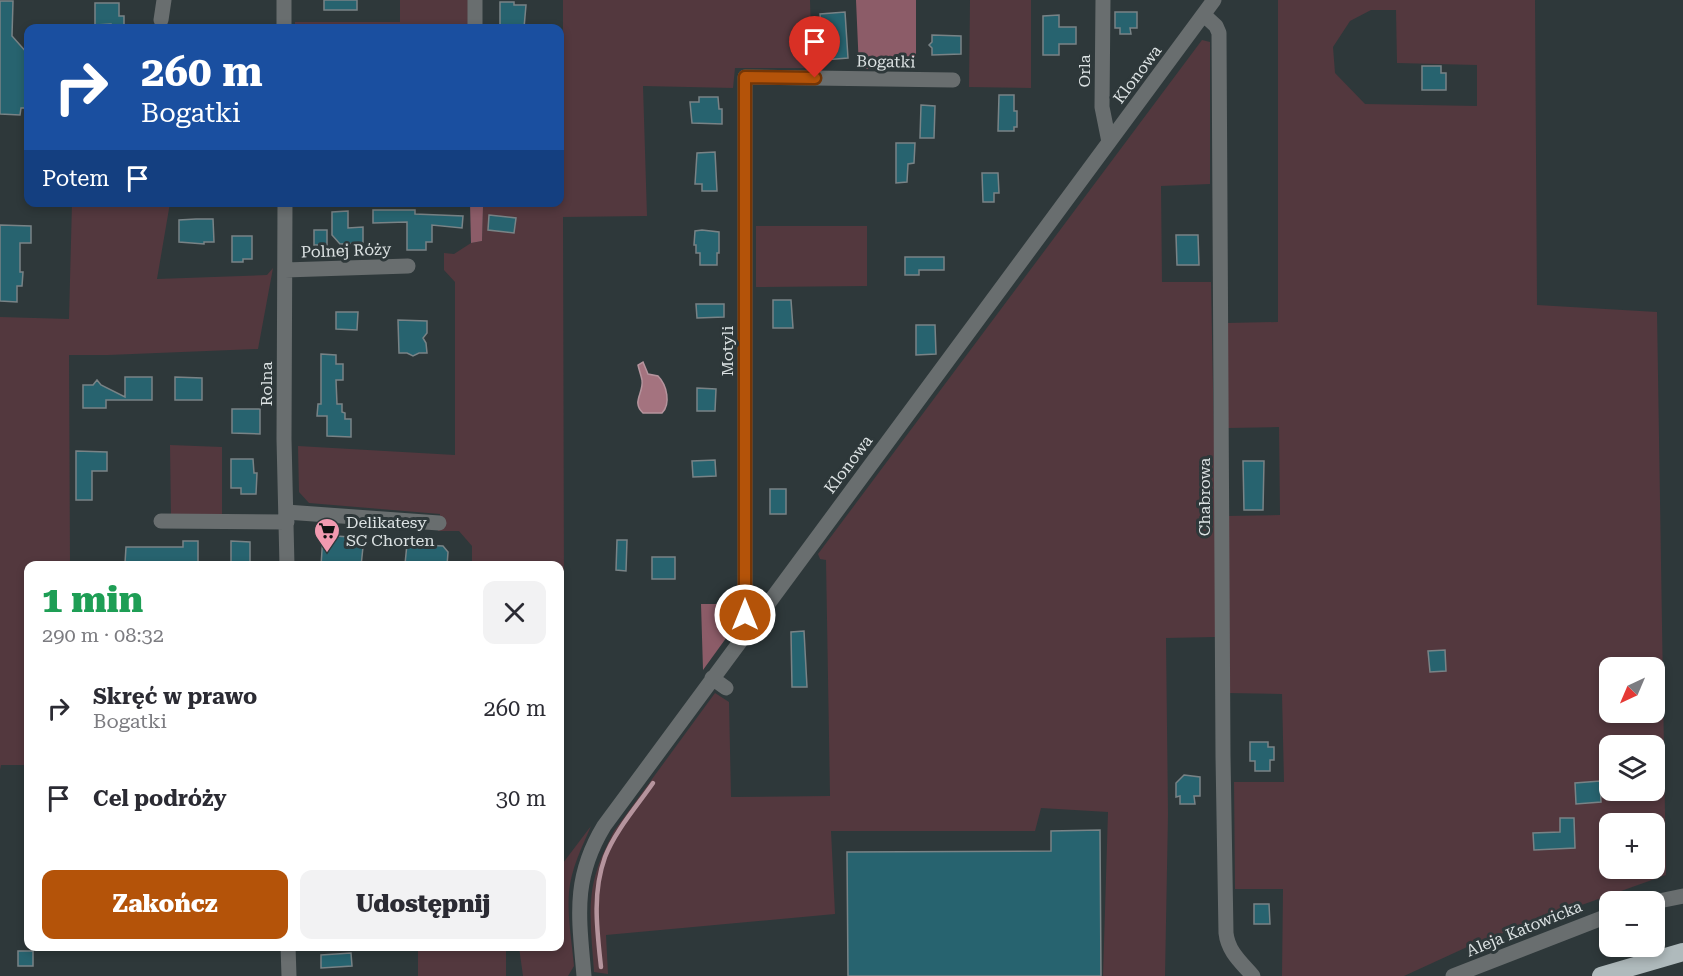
<!DOCTYPE html>
<html lang="pl">
<head>
<meta charset="utf-8">
<style>
  body { margin:0; font-family:"Roboto Serif",serif; background:#f2f2f3; color:#2b2b33; height:100vh; display:flex; flex-direction:column; font-size:22px; white-space:nowrap }
  * { box-sizing:border-box; margin:0 }
  p { font-size:20px; color:#7c7c81 }
  .icon { flex:none; width:33px; height:33px; fill:none; stroke:currentColor; stroke-width:2; stroke-linecap:round; stroke-linejoin:round }
  .map { position:relative; flex:1; overflow:hidden }
  .sheet { position:absolute; left:24px; top:561px; width:540px; height:390px; display:flex; flex-direction:column; background:#fff; border-radius:12px; box-shadow:0 3px 9px #0003 }
  .sheet>* { flex:none }
  .hud { position:absolute; left:24px; top:24px; width:540px; height:183px; border-radius:12px; box-shadow:0 3px 9px #0003; background:#1a4fa0; color:#fff; overflow:hidden }
  .needle { width:39px; rotate:224deg }
  .controls { position:absolute; left:1599px; top:657px; display:grid; gap:12px }
  .controls a { display:grid; place-items:center; width:66px; height:66px; border-radius:12px; background:#fff; box-shadow:0 3px 9px #0003; font-size:30px }
  .pin { position:absolute; display:grid; place-items:center; width:51px; height:51px; color:#fff; margin:-62px -26px; border-radius:50% 50% 50% 0; rotate:-45deg; box-shadow:0 0 6px #0007 }
  .pin .icon { rotate:45deg }
  .me { position:absolute; width:66px; margin:-33px; rotate:0deg; stroke-linejoin:round; filter:drop-shadow(0 0 4px #0008) }
  .turn { display:flex; align-items:center; gap:21px; height:126px; padding:0 18px; font-size:27px }
  .turn .icon { width:78px; height:78px; stroke-width:2.5 }
  .turn b { display:block; font-size:42px; line-height:51px }
  .then { display:flex; align-items:center; height:57px; padding:0 18px; background:#0003; gap:12px; font-size:22px }
  .round { display:grid; place-items:center; flex:none; width:63px; height:63px; border-radius:12px; background:#f2f2f3 }
  .headline { display:flex; align-items:center; justify-content:space-between; height:102px; padding:0 18px }
  h1 { font-size:36px; font-weight:800; line-height:45px; color:#1e9e55 }
  .action { display:flex; gap:12px; margin-top:auto; padding:12px 18px }
  .action a { flex:1; height:69px; border-radius:12px; background:#b45309; color:#fff; font-size:24px; font-weight:800; line-height:69px; text-align:center }
  .action a+a { background:#f2f2f3; color:#2b2b33 }
  ul { padding:0; list-style:none }
  li { display:flex; align-items:center; gap:18px; height:90px; padding:0 18px }
  li div { flex:1 }
  li b { display:block; font-size:22px }
  li em { font-style:normal }
  .map>svg:first-child { display:block }
  .green { fill:#53383e; fill-rule:evenodd }
  .forest { fill:#8c5c68 }
  .water { fill:#a4737f; stroke:#b5949d; stroke-width:1.5 }
  .lines { fill:none; stroke-linecap:round; stroke-linejoin:round }
  .stream { stroke:#b5949d; stroke-width:4.5 }
  .building { fill:#27636f; stroke:#798386; stroke-width:1.5 }
  .minor { stroke:#696e6f; stroke-width:15 }
  .highway { stroke:#afbabc; stroke-width:18 }
  .route-casing { stroke:#753606; stroke-width:15 }
  .route { stroke:#b45309; stroke-width:10 }
  .labels { text-anchor:middle; stroke-width:6; stroke-linejoin:round; paint-order:stroke }
  .street-label { font-size:16px; fill:#dce2e3; stroke:#2e383a }
  .poi-label { font-size:16px; fill:#dce2e3; stroke:#2e383a; text-anchor:start }
</style>
</head>
<body>
<div class="map">
<svg width="1683" height="976" viewBox="0 0 1683 976">
  <rect width="100%" height="100%" fill="#2e383a"/>
  <path class="green" d="M400,0H470L469,28H295V22H400Z
    M563,0H810L812,68H735L733,88L643,86L647,216L563,217L564,594L560,593V566L472,565V546L459,531H438L440,514L309,503L299,492L298,446L455,455V282L444,270V253L454,254L471,243L482,241L483,207L489,203L560,202V200H563Z
    M970,0H1031V88L969,87Z
    M1278,0H1535L1537,305L1657,312L1666,875L1478,942L1404,976H1282L1283,889H1235L1234,782H1284L1282,694L1227,693L1226,516L1280,515L1279,427L1228,428L1227,323L1278,322ZM1371,10H1396L1397,63L1477,65V106L1365,104L1335,73L1333,47L1350,21ZM1610,668H1654V712H1610ZM1610,746H1654V790H1610ZM1610,824H1654V868H1610Z
    M1202,40L1210,42V184L1161,186L1162,282H1211L1216,547L1215,637L1166,638L1168,814L1165,976H1103L1108,812L1041,808L1035,831H831L835,914L606,935L608,974L594,972C592,939 586,902 597,870C601,856 608,844 614,831L715,693L729,702L731,797L830,796L826,560L820,559L818,554Z
    M72,203H170L157,279L267,275L273,268L258,349L108,355H69L70,565L28,566V765H1L0,770V317L69,319Z
    M756,226H867V286L756,287Z
    M170,445L222,447V516H171Z
    M591,826C582,847 571,869 569,892C567,916 572,942 574,966L568,976H523L519,947L560,946V867Z
    M418,947H506V976H418Z"/>
  <path class="forest" d="M856,0H916V69H859Z
    M470,203H489L483,207L482,241L471,243Z
    M701,604H737V623L703,670Z"/>
  <path class="water" d="M643,362L648,374L658,376C667,385 671,404 662,413H643C631,402 644,393 642,380C641,375 639,370 638,365Z"/>
  <g class="lines">
    <path class="stream" d="M601,967C597,930 592,893 605,857C615,831 637,806 653,783"/>
  </g>
  <path class="building" d="M324,0H357V10H324Z
    M0,1H13L12,36L28,54V108H21L20,115L0,114Z
    M500,2H514V5H526L524,28H500Z
    M95,3H119V16H124V28H111V24L95,25Z
    M845,12L848,58L823,60L820,14Z
    M1115,12H1137V28H1130L1131,34H1120V28H1115Z
    M1059,15V27H1076V44H1059V55H1043V16Z
    M932,35L961,36V54L932,55V48L929,45L932,42Z
    M1422,66H1441V73H1446V90H1422Z
    M999,95H1014V111H1017V127H1014V131H998Z
    M699,97H718L719,109H722V124L692,123L690,102H699Z
    M921,105L935,106L934,138H920Z
    M896,143H915L914,163L908,164L907,182L896,183Z
    M715,152L717,191H702V184H695L697,153Z
    M982,173H998L999,193H994V202H983Z
    M373,210H415V214L463,216L462,228L432,225V242H426V250H407V222L373,223Z
    M348,211V228L363,227V243L340,244L332,235V212Z
    M489,215L516,218L514,233L488,230Z
    M196,219H213L214,242H204V244L179,242V220Z
    M0,225L31,226V243H20V272H23L22,286H17V302L0,301Z
    M314,230H327V245H314Z
    M702,230L719,232V253H717V265H700V253H696V245H694L695,231Z
    M1176,235H1198L1199,265H1177Z
    M232,236H252V259H243V262H232Z
    M905,257H944V270H919V275H905Z
    M773,300H791L793,328H773Z
    M696,304H724V317L697,318Z
    M336,312H358L357,330L336,329Z
    M398,320L427,321V333L423,338L426,343L427,353H419L413,356L407,353H399Z
    M916,325H935L936,354L916,355Z
    M321,354L336,355V364H343V380H336L337,404H342V412L345,413V419H351V437L327,436V416H317L318,404H321Z
    M125,377H152V400H106V408H83V385H93L97,380L101,385L125,397Z
    M175,377L202,378V400H175Z
    M697,388L716,389L715,411H697Z
    M232,409H260V434L232,433Z
    M76,451L107,452V471H92V500H76Z
    M231,459H253L254,473H257L256,494H241V488H231Z
    M715,460L716,476L693,477L692,461Z
    M1243,461H1264L1263,510H1244Z
    M770,489H786V514H770Z
    M323,535L349,537L348,545L363,547L361,566H321Z
    M617,540H627L626,571L616,570Z
    M183,541H198V566H179V563H125L126,547H183Z
    M231,541L250,542V562H231Z
    M407,544L443,546L448,552L447,566L405,564Z
    M652,557H675V579H652Z
    M804,631L807,687H792L791,632Z
    M1445,650L1446,671L1430,672L1428,651Z
    M1250,742H1268V747H1274V760H1270V771H1255V761H1250Z
    M1184,775L1200,777V796H1194L1195,804H1180V796L1176,797V783Z
    M1600,781L1601,802L1576,804L1575,783Z
    M1560,818H1574L1575,848L1534,850L1533,833L1560,832Z
    M1100,830L1101,976H848L847,852L1051,851V831Z
    M1254,904H1269L1270,924H1254Z
    M18,951H33V966H18Z
    M351,953L352,966L321,968V955Z"/>
  <g class="lines">
    <path class="minor" d="M284,0V28
      M1103,0L1102,107L1109,142
      M1204,15L1216,26L1219,33L1223,756L1226,933C1228,952 1242,963 1253,976
      M161,20L164,0
      M475,28V0
      M285,202L284,439L287,566
      M285,270L408,266
      M286,512L439,523
      M161,521L287,522
      M752,623L745,615V77L953,80
      M712,678L726,688
      M1654,902L1683,896
      M288,946L289,976
      M584,976C579,917 572,879 604,826L1214,0
      M1453,976L1610,915"/>
    <path class="highway" d="M1601,976L1683,952"/>
  </g>
  <g class="lines">
    <defs>
      <path id="route" d="M745,615V77L815,78"/>
    </defs>
    <use href="#route" class="route-casing"/>
    <use href="#route" class="route"/>
  </g>
  <defs>
    <symbol id="supermarket-pin" viewBox="-11 -11 22 30"><path d="M0 17L-7.5 6A9.5 9.5 0 1 1 7.5 6Z" fill="#f29ab0" stroke="#2e383a"/><path d="M-6-5.5h2.5l.6 2H6L4.5 2H-2.5L-4.4-4H-6ZM-1.5 3.2a1.3 1.3 0 1 0 .1 0ZM3 3.2a1.3 1.3 0 1 0 .1 0Z" fill="#111"/></symbol>
  </defs>
  <g fill-rule="evenodd">
    <use href="#supermarket-pin" x="312" y="516" width="30" height="40"/>
  </g>
  <g class="labels">
    <g class="street-label">
      <text transform="translate(886 61) rotate(1)" y="6">Bogatki</text>
      <text transform="translate(1084 71) rotate(-90)" y="6">Orla</text>
      <text transform="translate(1137 74) rotate(-53)" y="6">Klonowa</text>
      <text transform="translate(346 250) rotate(-2)" y="6">Polnej Róży</text>
      <text transform="translate(727 351) rotate(-90)" y="6">Motyli</text>
      <text transform="translate(266 384) rotate(-90)" y="6">Rolna</text>
      <text transform="translate(848 464) rotate(-53)" y="6">Klonowa</text>
      <text transform="translate(1204 497) rotate(-90)" y="6">Chabrowa</text>
      <text transform="translate(1524 928) rotate(-22)" y="6">Aleja Katowicka</text>
    </g>
    <g class="poi-label">
      <text x="346" y="528">Delikatesy<tspan x="346" dy="18">SC Chorten</tspan></text>
    </g>
  </g>
</svg>
<div class="controls">
<a><svg class="needle" viewBox="-14 -14 28 28"><path d="M0-13l5 13h-10z" fill="#e53935"/><path d="M0 13l5-13h-10z" fill="#7c7c81"/></svg></a>
<a><svg class="icon" aria-label="layers" viewBox="0 0 24 24"><path d="M12 4l9 5-9 5-9-5zM3 14l9 5 9-5"/></svg></a>
<a>+</a>
<a>−</a>
</div>
<div class="pin" style="left:815px;top:78px;background:#d93025"><svg class="icon" aria-label="arrive" viewBox="0 0 24 24"><path d="M6 21V4h12l-3 4 3 4H6"/></svg></div>
<svg class="me" style="left:745px;top:615px" viewBox="-20 -20 40 40"><circle r="17" fill="#b45309" stroke="#fff" stroke-width="3"/><path d="M0-11L8 9 0 5-8 9z" fill="#fff"/></svg>
<div class="hud">
<div class="turn"><svg class="icon" aria-label="right" viewBox="0 0 24 24"><path d="M7 20v-9h11M14 6l5 5-5 5"/></svg><div><b>260 m</b>Bogatki</div></div>
<div class="then">Potem<svg class="icon" aria-label="arrive" viewBox="0 0 24 24"><path d="M6 21V4h12l-3 4 3 4H6"/></svg></div>
</div>
<section class="sheet">
<div class="headline"><div><h1>1 min</h1><p>290 m · 08:32</p></div><a class="round"><svg class="icon" aria-label="close" viewBox="0 0 24 24"><path d="M6 6l12 12M18 6L6 18"/></svg></a></div>
<ul>
<li><svg class="icon" aria-label="right" viewBox="0 0 24 24"><path d="M7 20v-9h11M14 6l5 5-5 5"/></svg><div><b>Skręć w prawo</b><p>Bogatki</p></div><em>260 m</em></li>
<li><svg class="icon" aria-label="arrive" viewBox="0 0 24 24"><path d="M6 21V4h12l-3 4 3 4H6"/></svg><div><b>Cel podróży</b></div><em>30 m</em></li>
</ul>
<div class="action"><a>Zakończ</a><a>Udostępnij</a></div>
</section>
</div>
</body>
</html>
